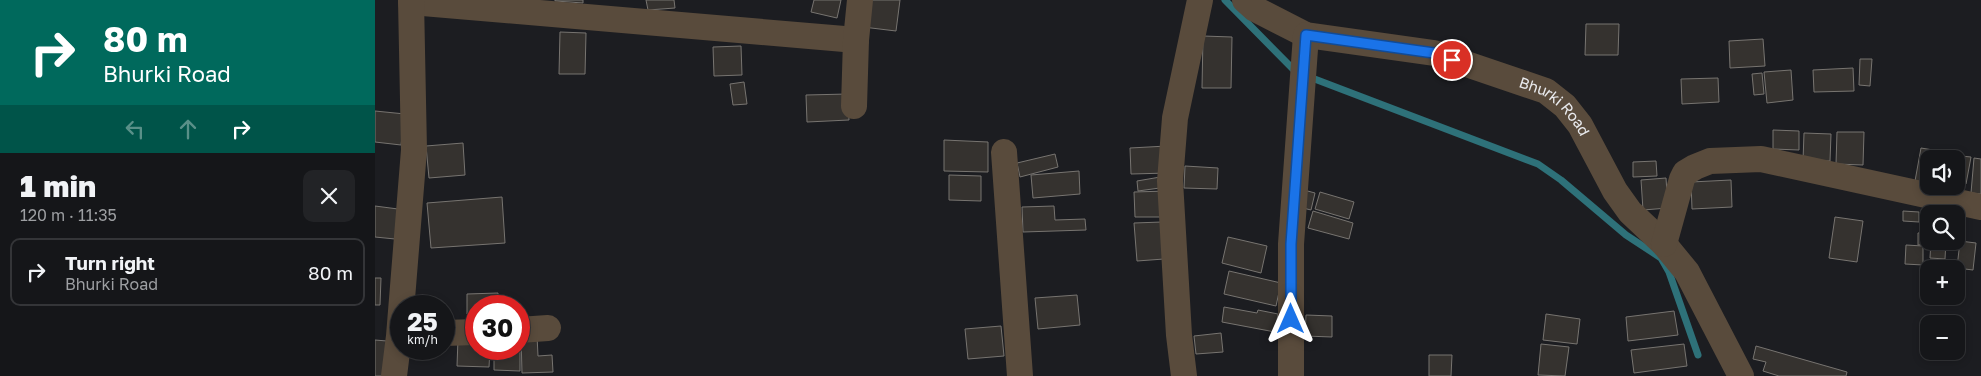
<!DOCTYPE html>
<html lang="en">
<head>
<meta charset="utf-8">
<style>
  body { margin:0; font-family:"Golos Text",sans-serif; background:#222326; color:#f1f3f6; height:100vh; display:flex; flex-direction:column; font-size:19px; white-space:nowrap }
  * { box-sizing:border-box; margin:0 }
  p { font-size:16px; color:#9d9fa2 }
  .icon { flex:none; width:28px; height:28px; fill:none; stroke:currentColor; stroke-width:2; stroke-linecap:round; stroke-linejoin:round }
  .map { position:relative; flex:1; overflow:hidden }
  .drawer { display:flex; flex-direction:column; background:#151619; width:375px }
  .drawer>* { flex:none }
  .banner { background:#00695c; color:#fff; overflow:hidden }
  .fabs { position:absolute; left:1545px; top:150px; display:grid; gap:10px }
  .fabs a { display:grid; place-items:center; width:45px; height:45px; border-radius:10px; background:#151619; box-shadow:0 2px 8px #0003,0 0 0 1px #343538; font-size:25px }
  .speed { position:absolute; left:15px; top:295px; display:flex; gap:10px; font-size:25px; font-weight:700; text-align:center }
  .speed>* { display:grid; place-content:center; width:65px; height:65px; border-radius:50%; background:#151619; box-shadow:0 2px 8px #0003,0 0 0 1px #343538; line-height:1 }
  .speed small { font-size:12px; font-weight:400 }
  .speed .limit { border:8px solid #d22; background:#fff; color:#111 }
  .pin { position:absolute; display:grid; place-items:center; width:42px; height:42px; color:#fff; margin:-21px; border:2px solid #fff; border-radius:50%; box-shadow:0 1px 5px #0007 }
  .me { position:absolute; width:55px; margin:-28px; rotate:0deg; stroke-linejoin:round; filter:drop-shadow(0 0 4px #0008) }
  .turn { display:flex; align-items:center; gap:18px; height:105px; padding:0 20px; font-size:22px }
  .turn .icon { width:65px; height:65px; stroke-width:2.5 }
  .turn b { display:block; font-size:35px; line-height:42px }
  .lanes { display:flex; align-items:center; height:48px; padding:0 20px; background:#0003; justify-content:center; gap:25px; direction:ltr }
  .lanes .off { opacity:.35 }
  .round { display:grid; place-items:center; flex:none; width:52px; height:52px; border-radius:10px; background:#222326 }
  .head { display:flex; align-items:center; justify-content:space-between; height:85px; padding:0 20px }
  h1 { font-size:30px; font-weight:800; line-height:38px }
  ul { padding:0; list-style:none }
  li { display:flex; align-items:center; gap:15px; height:68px; margin:0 10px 8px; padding:0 10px; border:2px solid #343538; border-radius:10px }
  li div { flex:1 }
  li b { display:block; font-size:19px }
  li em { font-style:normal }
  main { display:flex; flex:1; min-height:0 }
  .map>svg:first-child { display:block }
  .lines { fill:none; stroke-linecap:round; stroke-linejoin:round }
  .stream { stroke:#2e7179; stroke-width:7 }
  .building { fill:#35322f; stroke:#777470 }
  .minor { stroke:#594b3c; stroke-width:26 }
  .route-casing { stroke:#114b97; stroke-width:12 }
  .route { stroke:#1a73e8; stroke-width:9 }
  .labels { text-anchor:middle; stroke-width:4; stroke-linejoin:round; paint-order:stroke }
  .street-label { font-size:15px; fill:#e9eaed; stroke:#1c1d21 }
</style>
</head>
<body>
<main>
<section class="drawer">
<div class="banner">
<div class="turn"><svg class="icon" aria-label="right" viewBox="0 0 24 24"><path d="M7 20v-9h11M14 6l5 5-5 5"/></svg><div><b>80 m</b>Bhurki Road</div></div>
<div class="lanes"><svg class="icon off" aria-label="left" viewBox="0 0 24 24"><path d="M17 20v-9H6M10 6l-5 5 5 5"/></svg><svg class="icon off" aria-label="ahead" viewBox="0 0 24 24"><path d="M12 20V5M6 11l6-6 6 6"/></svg><svg class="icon" aria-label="right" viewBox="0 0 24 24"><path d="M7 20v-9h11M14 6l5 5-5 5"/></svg></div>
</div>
<div class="head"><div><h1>1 min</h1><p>120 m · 11:35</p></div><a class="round"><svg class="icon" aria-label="close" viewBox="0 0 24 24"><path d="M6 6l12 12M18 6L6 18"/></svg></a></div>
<ul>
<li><svg class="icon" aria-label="right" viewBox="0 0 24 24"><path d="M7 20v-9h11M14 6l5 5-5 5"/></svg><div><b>Turn right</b><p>Bhurki Road</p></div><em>80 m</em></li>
</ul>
</section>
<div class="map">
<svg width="1606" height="376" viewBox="0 0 1606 376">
  <rect width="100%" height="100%" fill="#1c1d21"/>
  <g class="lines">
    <path class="stream" d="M850,0L918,69
      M937,78L1163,164L1186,180L1251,235L1286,258L1294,272L1323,355"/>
  </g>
  <path class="building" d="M180,0H208V3L180,1Z
    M271,0H299L300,8L273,10Z
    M439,0H466L462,18L436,12Z
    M490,0H525L521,31L488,27Z
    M1211,24H1244L1243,55H1210Z
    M185,32L211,33L210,74H184Z
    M828,36L857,37L856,88H827Z
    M1388,39L1390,66L1355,68L1354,41Z
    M366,46L367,75L339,76L338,47Z
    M1485,59H1497L1495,86L1484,85Z
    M1478,68L1479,91L1439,92L1438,70Z
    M1416,70L1418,100L1392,103L1389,72Z
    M1387,73L1389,94L1379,95L1377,74Z
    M1343,78L1344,102L1307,104L1306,79Z
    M369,82L372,104L358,105L355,84Z
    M473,94L474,120L432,122L431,95Z
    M0,111L30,114L26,145L0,142Z
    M1398,130L1424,131V150L1398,149Z
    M1462,132H1489L1488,165L1461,164Z
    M1429,133L1456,134L1455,161H1428Z
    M569,140L613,142V172L569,171Z
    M88,143L90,175L54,178L51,146Z
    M792,146L793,173L756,174L755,148Z
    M1546,148L1558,150L1557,159H1554L1552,183L1540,181Z
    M1561,150L1582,153L1581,160L1560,159Z
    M680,154L683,167L645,177L642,163Z
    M1586,156L1596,157L1591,184L1581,183Z
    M1599,158L1606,159V194L1596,193Z
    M1281,161L1282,176L1258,177V162Z
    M810,166L843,168L842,189L809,188Z
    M704,171L705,194L658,198L656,175Z
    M574,175L606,176V201L574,200Z
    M791,176L792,187L763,191L762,181Z
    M1291,178L1293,208L1268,210L1266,180Z
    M1356,180L1357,207L1317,209L1316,182Z
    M929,190L940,193L936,210L924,207Z
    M792,191L793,217H760L759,192Z
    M945,192L979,202L974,219L940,209Z
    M127,197L130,243L56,248L52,203Z
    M0,206L23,209L20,239L0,237Z
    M679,206L680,220L710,219L711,230L648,232L647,207Z
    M938,211L978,223L974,239L933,228Z
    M1528,211L1544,212V222L1528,221Z
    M1460,217L1488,221L1482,262L1454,258Z
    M787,222L789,259L762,261L759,223Z
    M1551,232L1552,244L1543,245V233Z
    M853,237L892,246L886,273L847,263Z
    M1556,241H1571L1570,259L1555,258Z
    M1585,241L1601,243L1598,270L1582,268Z
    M1531,245L1548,246V265L1530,264Z
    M854,271L906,283L901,306L849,294Z
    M0,278H6L5,305H0Z
    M123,293V306H101V314H92V294Z
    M702,295L705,325L663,329L660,298Z
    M849,307L882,313L883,310L903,314L900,332L847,322Z
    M1299,311L1303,335L1253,341L1251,317Z
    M1171,314L1205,319L1202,344L1168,340Z
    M931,315L957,316V337L930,336Z
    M626,326L629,356L593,359L590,329Z
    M846,333L848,352L821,354L819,336Z
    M162,335L163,356L177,355L178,372L147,373L146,336Z
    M83,339H101V349H115L114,367L82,366Z
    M0,340L12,341L11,376H0Z
    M144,340H145V371L119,370V349H144Z
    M1166,344L1194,347L1190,376L1163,375Z
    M1309,344L1312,366L1259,373L1256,350Z
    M1381,346L1472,372L1471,376H1404L1388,371L1391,362L1378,359Z
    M1054,355H1077L1076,376H1054Z"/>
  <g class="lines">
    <g class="minor">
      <path id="s1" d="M870,0L880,9L931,35L1059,53L1171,91L1190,106L1205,125L1240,191L1255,212L1289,244L1312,272L1366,376"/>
      <path d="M36,2L481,40"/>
      <path d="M479,106L481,40L485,0"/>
      <path d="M629,152L645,376"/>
      <path d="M1289,244L1307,179L1310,173L1320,167L1335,161L1386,159L1606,207"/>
      <path d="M144,330L173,328"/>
      <path d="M69,333L101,332"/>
      <path d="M19,376L24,336L39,150L36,0"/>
      <path d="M809,376L804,335L795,181L800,118L825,0"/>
      <path d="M916,376V244L931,35"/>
    </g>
  </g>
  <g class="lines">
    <defs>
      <path id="route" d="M916,319V244L931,35L1059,53L1077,60"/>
    </defs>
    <use href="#route" class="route-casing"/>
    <use href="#route" class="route"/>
  </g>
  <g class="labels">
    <g class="street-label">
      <text dy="5" stroke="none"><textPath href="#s1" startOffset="334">Bhurki Road</textPath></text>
    </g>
  </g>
</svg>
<div class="fabs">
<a><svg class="icon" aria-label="sound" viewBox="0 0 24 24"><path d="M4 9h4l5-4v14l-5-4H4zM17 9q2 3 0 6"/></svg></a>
<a><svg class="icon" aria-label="search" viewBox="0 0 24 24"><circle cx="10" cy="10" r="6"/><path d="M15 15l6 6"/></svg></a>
<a>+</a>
<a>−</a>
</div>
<div class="speed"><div>25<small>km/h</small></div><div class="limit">30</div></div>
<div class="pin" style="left:1077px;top:60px;background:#d93025"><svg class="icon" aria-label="arrive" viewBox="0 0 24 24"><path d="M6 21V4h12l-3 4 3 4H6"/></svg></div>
<svg class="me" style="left:916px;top:319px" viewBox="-20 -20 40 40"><path d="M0-17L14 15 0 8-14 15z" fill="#1a73e8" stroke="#fff" stroke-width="4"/></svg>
</div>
</main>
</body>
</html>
